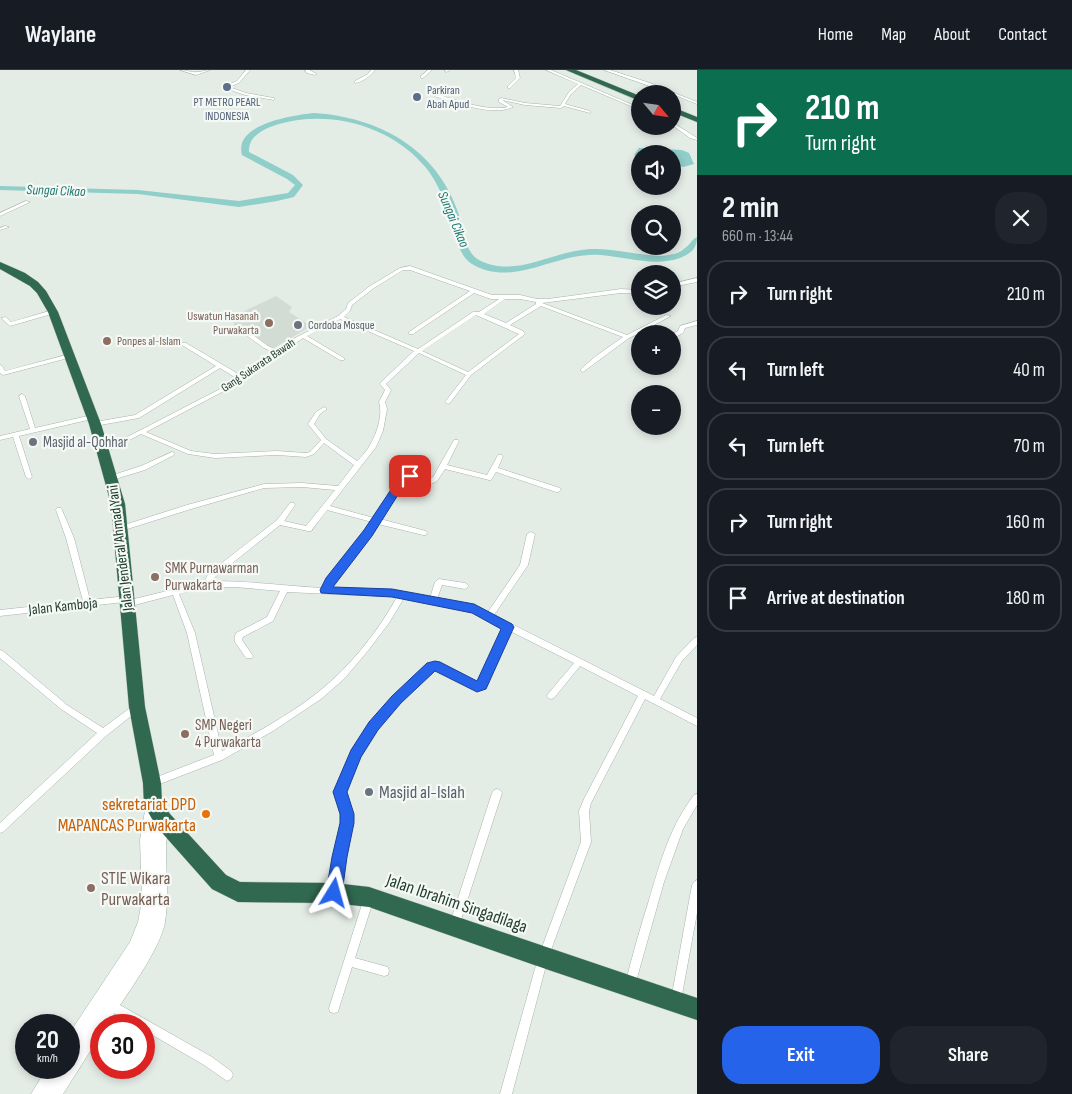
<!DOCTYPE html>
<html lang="en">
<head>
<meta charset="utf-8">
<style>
  body { margin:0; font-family:"Sofia Sans Condensed",sans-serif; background:#20242c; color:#f1f3f6; height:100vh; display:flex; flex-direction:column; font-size:19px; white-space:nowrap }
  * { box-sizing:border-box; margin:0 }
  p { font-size:16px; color:#9ea1a6 }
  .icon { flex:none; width:28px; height:28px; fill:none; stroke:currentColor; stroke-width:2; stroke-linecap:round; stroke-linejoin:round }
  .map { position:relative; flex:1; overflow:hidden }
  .panel { display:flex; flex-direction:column; background:#171b24; width:375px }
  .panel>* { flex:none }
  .guide { background:#0b6e4f; color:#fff; overflow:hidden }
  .needle { width:32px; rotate:119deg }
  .tools { position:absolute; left:631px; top:15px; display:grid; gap:10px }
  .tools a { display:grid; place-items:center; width:50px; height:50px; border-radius:50%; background:#171b24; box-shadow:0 2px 8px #0003; font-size:25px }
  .speed { position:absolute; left:15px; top:944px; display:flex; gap:10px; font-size:25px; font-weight:700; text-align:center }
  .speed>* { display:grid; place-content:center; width:65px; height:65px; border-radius:50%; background:#171b24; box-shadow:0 2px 8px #0003; line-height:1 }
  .speed small { font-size:12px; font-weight:400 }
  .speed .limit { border:8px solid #d22; background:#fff; color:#111 }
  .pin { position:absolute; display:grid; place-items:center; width:42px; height:42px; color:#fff; margin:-21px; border-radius:10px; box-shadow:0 2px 8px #0006 }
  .me { position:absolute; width:55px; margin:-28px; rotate:8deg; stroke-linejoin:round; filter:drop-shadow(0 0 4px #0008) }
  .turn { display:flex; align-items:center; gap:18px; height:105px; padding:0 25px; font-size:22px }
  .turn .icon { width:65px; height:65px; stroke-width:2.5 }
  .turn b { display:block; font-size:35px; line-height:42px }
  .round { display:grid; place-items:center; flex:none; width:52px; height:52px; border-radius:20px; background:#20242c }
  .head { display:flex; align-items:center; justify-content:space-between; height:85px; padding:0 25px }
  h1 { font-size:30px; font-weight:700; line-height:38px }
  .action { display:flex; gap:10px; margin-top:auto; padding:10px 25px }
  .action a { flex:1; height:58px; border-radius:20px; background:#2563eb; color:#fff; font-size:20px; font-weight:700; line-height:58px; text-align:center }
  .action a+a { background:#20242c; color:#f1f3f6 }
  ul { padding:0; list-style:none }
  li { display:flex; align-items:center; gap:15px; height:68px; margin:0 10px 8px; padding:0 15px; border:2px solid #363941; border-radius:20px }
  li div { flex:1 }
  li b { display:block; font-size:19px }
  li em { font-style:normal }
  header { display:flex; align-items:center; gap:30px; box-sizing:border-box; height:70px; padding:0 25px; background:#171b24; border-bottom:1px solid #363941 }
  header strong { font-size:24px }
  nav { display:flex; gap:28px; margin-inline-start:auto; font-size:18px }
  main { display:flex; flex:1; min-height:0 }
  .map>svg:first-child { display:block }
  .built { fill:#d2dcd5 }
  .water { fill:#8fcec9 }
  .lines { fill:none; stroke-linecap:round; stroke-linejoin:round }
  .river { fill:#8fcec9; fill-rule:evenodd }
  .street-casing { stroke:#a7b4ac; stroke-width:1 }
  .secondary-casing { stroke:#a3b8ac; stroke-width:1 }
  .highway-casing { stroke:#c2c9c5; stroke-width:1 }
  .street { fill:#fff; fill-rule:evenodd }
  .secondary { fill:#fff; fill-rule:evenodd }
  .highway { fill:#316850; fill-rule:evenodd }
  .route { fill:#2563eb; stroke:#184099 }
  .service-dot { fill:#5c6f8a; stroke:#f4f9f5; stroke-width:2 }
  .education-dot { fill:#8d6e63; stroke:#f4f9f5; stroke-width:2 }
  .worship-dot { fill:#6b7280; stroke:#f4f9f5; stroke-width:2 }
  .food-dot { fill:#e8710a; stroke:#f4f9f5; stroke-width:2 }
  .labels { text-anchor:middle; stroke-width:4.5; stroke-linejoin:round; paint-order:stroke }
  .far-service-label { font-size:12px; fill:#4e5e75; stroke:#f4f9f5; text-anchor:start }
  .far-education-label { font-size:12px; fill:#785e54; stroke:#f4f9f5; text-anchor:end }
  .far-worship-label { font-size:12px; fill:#5b616d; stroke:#f4f9f5; text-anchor:start }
  .far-street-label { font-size:12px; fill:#243d30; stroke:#f4f9f5 }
  .far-water-label { font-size:14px; font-style:italic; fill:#217670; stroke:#f4f9f5 }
  .worship-label { font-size:15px; fill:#5b616d; stroke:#f4f9f5; text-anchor:start }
  .street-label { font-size:15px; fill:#243d30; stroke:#f4f9f5 }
  .education-label { font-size:15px; fill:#785e54; stroke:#f4f9f5; text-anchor:start }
  .near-worship-label { font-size:18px; fill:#5b616d; stroke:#f4f9f5; text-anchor:start }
  .near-food-label { font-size:18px; fill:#c56008; stroke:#f4f9f5; text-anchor:end }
  .near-education-label { font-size:18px; fill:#785e54; stroke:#f4f9f5; text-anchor:start }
  .near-street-label { font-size:18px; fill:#243d30; stroke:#f4f9f5 }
</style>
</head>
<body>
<header>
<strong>Waylane</strong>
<nav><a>Home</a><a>Map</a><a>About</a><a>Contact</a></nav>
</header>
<main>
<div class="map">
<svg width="697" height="1024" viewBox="0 0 697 1024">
  <rect width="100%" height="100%" fill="#e4ece6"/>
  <path class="built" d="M276,226L292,237L289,242L311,256L271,280L228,249Z"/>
  <path class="water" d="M639,78L682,80L689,83L694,94L683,97L673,94L672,84H640V87L634,85Z"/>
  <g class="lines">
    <path class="river" d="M314,43C378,47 436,78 458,142C463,156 464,182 479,190C515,209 552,181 590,179C613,178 637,185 661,186C670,185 679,184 685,178C690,175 691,170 697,167C697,179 690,184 680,188C655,197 626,187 601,185C556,181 514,219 472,194C454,183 455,152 447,135C441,123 435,109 427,99C393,56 330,39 279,54C266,58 248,65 249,82L293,105L303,115L294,127L277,131L239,137L138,124L0,120V116L138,120L239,131L288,123L295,115L287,109L242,85C233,54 294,45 314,43Z"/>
    <defs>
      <path id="street" d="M180,0C186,0 192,3 197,2C202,2 205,0 210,0L196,5Z
        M246,0H250L239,13L229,17L246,23L274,28V30L245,25L225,18V16L237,11Z
        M305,0H309L317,4L315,5L307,3Z
        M371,0H375C370,6 363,12 355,13V11L368,4Z
        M428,0H432L423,8H421V6Z
        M445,0H449V1L446,2Z
        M514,0H518L520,8L510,18H508V16L516,8Z
        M546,0H551L640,38V40L581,15L571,24L565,34L590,41V43L564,36L561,38L525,35L502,30L513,37C493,47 454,32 434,26L431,23L435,20L437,21L435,23L436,24C456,30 488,42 508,37L499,32V29L501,28L525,33L560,36L569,22L578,14Z
        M604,0H610L650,13L697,32V34L672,24Z
        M672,52L697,68V70L690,68L672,55Z
        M26,131L30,132L0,146V143Z
        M5,156L9,157L0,160V158Z
        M410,196L492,225H520L537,229H548L621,219L640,220V224L621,223L542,233L627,265L666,245L671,246L654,255L668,264H661L650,258L629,268L583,302L580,300L581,299L596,286L623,267L541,236L510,255L523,261L525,264L471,305L450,333L448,334L445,332L466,305L419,283L387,313L386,314L391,320L385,332L387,339L383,361L376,377L330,436L374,448L404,403H406L430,409L433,407L454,370H458L459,371L447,395L487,405L498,385H502L503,386L498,398L560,418L561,420L558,422H556L496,402L491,410H489L445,399L437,411L431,414L408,408L380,449L426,461L427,463L426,465H423L378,454L371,465L333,512L330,518L392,520L430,528L435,512L439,509L465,513L469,516L465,519L442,515L437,529L475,536L488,542L520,495L527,464L531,462L535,464L528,495L494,545L654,626L676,587L694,568L697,567V575L682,591L660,629L697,648V656L645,629L591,733L589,741L591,772L548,888L512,1024H500L538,888L581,772L579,741L584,729L638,626L580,596L554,628L551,629L548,628L547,626L548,624L574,593L510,561L485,618L477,620L474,619L434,599C407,626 377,652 359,687C354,698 349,710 345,722L352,744V753L344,787L339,823L338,826L334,828L330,826L329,823L334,787L342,753V744L335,722C341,709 346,695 352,682C371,647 401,621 429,594L432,593L438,594L479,613L504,557L473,542L404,528L389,553L367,582L344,609L321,629L273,661L222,690L152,717L149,716L147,713L149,710L214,685L187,563L173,525L127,537L124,536L123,534L124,532L0,546V540L83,531L66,468L56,440L57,438H61L62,440L74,468L90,530L127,526L130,527V530L204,512L209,503L277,450L290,433H294L295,435L284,451L306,456L335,420L302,417L264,418L191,439L121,461L117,459L118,457L187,435L264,414L302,413L338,416L354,395L324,373L314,384L306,387L277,385L215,388L188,384L141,364L104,383H100L99,382L100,381L220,319L236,308L220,298L139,348L95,356L92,354L95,352L135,345L216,296L182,275V273H186L240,305L273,282L264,278L235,257V255H239L268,276L277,280L293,269L338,246L346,239L348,233L370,216L400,198ZM403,200H410L470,221L409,262V264H413L474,223L491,229H499L479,242H473L418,279L344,247L350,241L352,235L374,218ZM505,229H520L536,232V234L506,253L484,244ZM476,245L519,264L468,302L422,281ZM340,249L414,281L381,312L380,314L385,320L379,332C383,345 377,363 370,375C367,381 362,386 357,391L326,369L314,354L320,344L327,339L324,337L316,342L308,354L321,370L310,382L306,383L277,381L215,384L191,381L146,362L224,321L303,268L340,290H344V288L307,266ZM327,440L372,452L327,509L323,518C286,516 249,511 212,511L215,507L280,455L308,461H311ZM207,517H235L280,521L267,547L236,563C235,566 234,569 235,572L246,588H252L253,586L242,570L243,567L273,551L287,522L397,527C377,563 349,598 317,623C288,646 254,664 222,681L195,563L179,524Z
        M697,208V212L672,217V214Z
        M53,240L55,241V243L10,256L1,248L6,247L11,252Z
        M697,251V255L685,258L683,263L672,269V264L678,261L680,256Z
        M70,284L73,286L72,287L3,305L0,303V295L2,296L5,301Z
        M22,324L25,326L35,358L92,345L95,347L92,349L19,366L32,407L29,409L26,407L13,367L0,370V366L30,359L19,326Z
        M172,382L174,383L175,384L174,385L145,400L112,410L109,408L110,406L141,396Z
        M0,580L3,581L67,635L103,658L134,635L137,634L140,635L141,637L140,639L106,666L3,762L0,763V753L97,663L61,639L0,588Z
        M497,719L500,720L502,723L459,856L458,860L454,861L450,860L449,856L492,723L494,720Z
        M697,724V735L683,759L664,812L635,915L634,919L630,920L626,919L625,915C632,887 640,858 649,830C660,793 670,756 694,725Z
        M697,810V843L681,930L680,934L676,935L672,934L671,930L692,815L694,812Z
        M369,823L373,825L374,828L355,888L384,896L388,897L389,901L388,905L384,906L352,897L339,938L338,942L334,943L330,942L329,938L364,828L365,825Z
        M111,930L212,987L231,1001L233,1005L231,1009L227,1011L204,995L144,960V955H135L107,939L106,935L107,931Z"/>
      <path id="secondary" d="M153,729L158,731L160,735L158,745L163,744L168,745C172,754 165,769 166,779C166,803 169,828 165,852C160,881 123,929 107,955H101V964L63,1024H31L47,998H69V964L130,872L138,852L142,831L140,770L146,735L148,731Z"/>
      <path id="highway" d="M566,0H576L640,26V31Z
        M672,37L697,47V52L672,42Z
        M0,192L25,203L38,212L46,221L58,242L101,354L125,434L145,637L161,713L162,733L170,744L226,805L240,812L334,813L369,817L697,928V950L543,898L369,837L334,833L238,832L212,819L156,756L144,735L143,713L129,637L111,434L89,354L48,242L37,223L30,216L0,199Z"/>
    </defs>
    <use href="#street" class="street-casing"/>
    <use href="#secondary" class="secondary-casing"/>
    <use href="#highway" class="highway-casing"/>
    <use href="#street" class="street"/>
    <use href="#secondary" class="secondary"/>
    <use href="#highway" class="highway"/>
  </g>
  <path class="route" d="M410,402L415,406L414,408L408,409L372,466L333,517L392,519L474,534L512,554L514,557L486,619L477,622L435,601L401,633L378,660L361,687L347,722L354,744V753L347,787L342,823L339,828L334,830L329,828L326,823L332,787L340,753V744L333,722L351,680L369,652L392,626L427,593L435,591L440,592L477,611L501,559L472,543L392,527L321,523L320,520L326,508L364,460L402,403Z"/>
  <g class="service-dot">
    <circle cx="227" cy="17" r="5"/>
    <circle cx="417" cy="27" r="5"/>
  </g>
  <g class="education-dot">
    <circle cx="269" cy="253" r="5"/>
    <circle cx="107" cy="271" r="5"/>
    <circle cx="155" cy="507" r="5"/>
    <circle cx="185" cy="664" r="5"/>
    <circle cx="91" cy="818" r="5"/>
  </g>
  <g class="worship-dot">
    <circle cx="298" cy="255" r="5"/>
    <circle cx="33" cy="372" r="5"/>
    <circle cx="369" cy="722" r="5"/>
  </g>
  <circle class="food-dot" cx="206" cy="744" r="5"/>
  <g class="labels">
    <g class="far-service-label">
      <text x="427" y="24">Parkiran<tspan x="427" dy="14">Abah Apud</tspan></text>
      <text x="227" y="36" text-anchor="middle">PT METRO PEARL<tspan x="227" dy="14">INDONESIA</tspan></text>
    </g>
    <g class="far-education-label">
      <text x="259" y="250">Uswatun Hasanah<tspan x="259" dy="14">Purwakarta</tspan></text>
      <text x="117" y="275" text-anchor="start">Ponpes al-Islam</text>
    </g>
    <g class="far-worship-label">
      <text x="308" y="259">Cordoba Mosque</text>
    </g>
    <g class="far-street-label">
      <text transform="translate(258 295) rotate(-34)" y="4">Gang Sukarata Bawah</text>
    </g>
    <g class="far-water-label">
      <text transform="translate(56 120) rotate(2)" y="5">Sungai Cikao</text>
      <text transform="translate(454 149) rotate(67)" y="5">Sungai Cikao</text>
    </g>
    <g class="worship-label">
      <text x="43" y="377">Masjid al-Qohhar</text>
    </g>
    <g class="street-label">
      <text transform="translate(120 478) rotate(-97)" y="5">Jalan Jenderal Ahmad Yani</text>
      <text transform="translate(63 536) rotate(-6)" y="5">Jalan Kamboja</text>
    </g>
    <g class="education-label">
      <text x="165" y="503">SMK Purnawarman<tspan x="165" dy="17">Purwakarta</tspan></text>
      <text x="195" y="660">SMP Negeri<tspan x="195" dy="17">4 Purwakarta</tspan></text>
    </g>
    <g class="near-worship-label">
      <text x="379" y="728">Masjid al-Islah</text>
    </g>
    <g class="near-food-label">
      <text x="196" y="740">sekretariat DPD<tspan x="196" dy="21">MAPANCAS Purwakarta</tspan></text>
    </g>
    <g class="near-education-label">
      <text x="101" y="814">STIE Wikara<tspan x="101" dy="21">Purwakarta</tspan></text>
    </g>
    <g class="near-street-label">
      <text transform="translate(457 833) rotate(19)" y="6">Jalan Ibrahim Singadilaga</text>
    </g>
  </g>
</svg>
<div class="tools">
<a><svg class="needle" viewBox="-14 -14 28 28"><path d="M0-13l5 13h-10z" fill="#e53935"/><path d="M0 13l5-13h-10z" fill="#9ea1a6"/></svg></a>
<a><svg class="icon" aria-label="sound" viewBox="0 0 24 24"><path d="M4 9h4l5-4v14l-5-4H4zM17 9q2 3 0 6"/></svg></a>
<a><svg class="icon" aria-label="search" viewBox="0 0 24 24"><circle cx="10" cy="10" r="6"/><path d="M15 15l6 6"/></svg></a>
<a><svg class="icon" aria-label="layers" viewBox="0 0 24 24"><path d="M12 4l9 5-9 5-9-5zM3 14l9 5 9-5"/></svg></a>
<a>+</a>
<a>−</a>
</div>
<div class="speed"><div>20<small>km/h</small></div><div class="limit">30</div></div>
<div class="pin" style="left:410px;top:406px;background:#d93025"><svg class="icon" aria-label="arrive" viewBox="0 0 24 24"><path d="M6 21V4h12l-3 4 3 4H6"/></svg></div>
<svg class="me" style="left:334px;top:823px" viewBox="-20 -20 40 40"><path d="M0-17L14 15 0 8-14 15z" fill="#2563eb" stroke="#fff" stroke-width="4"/></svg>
</div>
<section class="panel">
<div class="guide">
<div class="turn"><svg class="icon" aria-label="right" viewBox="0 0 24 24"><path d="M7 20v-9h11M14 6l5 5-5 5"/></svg><div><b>210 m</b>Turn right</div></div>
</div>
<div class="head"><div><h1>2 min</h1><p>660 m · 13:44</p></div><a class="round"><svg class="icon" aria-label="close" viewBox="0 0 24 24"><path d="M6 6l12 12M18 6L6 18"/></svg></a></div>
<ul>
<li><svg class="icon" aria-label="right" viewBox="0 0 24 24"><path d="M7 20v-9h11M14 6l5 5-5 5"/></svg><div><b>Turn right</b></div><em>210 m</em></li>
<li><svg class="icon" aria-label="left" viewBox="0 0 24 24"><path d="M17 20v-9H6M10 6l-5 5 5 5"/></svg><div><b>Turn left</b></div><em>40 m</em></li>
<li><svg class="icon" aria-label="left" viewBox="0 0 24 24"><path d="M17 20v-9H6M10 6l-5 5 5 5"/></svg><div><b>Turn left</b></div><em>70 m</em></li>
<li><svg class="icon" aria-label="right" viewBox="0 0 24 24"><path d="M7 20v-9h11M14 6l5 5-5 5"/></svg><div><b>Turn right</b></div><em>160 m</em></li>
<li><svg class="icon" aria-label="arrive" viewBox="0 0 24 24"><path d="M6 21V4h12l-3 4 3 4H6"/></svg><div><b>Arrive at destination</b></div><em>180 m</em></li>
</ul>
<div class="action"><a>Exit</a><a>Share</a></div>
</section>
</main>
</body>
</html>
